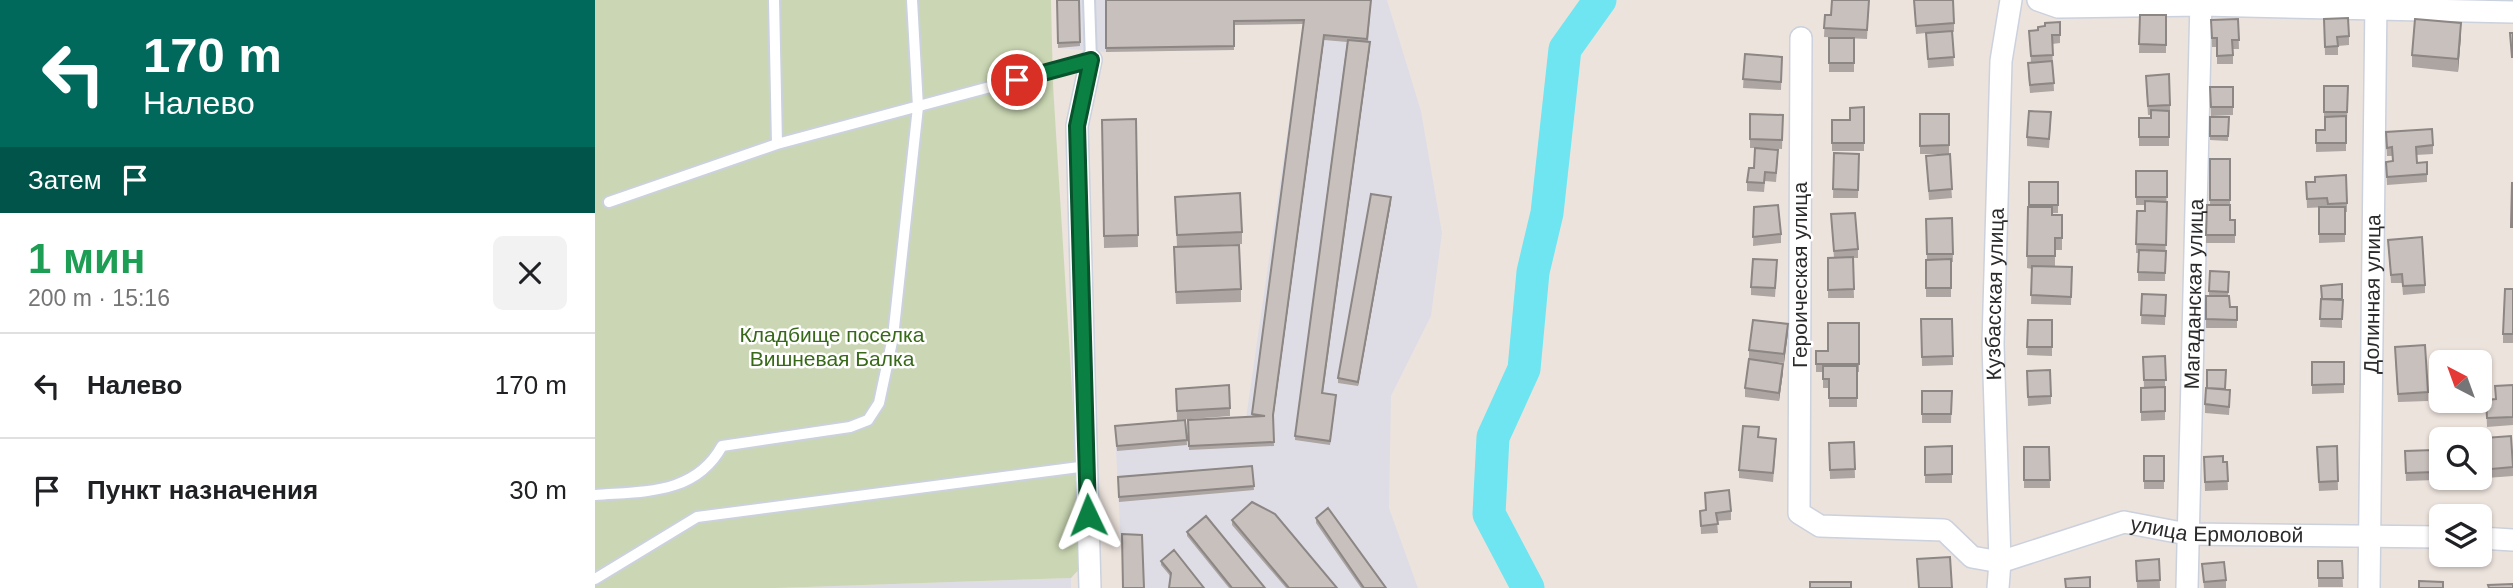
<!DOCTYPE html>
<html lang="ru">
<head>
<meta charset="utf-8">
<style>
  body { margin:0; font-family:Arial,sans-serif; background:#f2f2f2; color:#202124; height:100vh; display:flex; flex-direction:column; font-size:26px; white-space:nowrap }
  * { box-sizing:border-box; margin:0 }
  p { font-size:23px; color:#757577 }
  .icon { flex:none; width:38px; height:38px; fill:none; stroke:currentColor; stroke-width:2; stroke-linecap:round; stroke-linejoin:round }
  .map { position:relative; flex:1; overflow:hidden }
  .side { display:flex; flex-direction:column; background:#fff; width:595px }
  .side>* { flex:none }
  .banner { background:#00695c; color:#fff; overflow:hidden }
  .needle { width:46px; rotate:319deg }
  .controls { position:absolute; left:1834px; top:350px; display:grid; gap:14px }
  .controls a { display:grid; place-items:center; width:63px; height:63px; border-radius:10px; background:#fff; box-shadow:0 2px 5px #0004; font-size:35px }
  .pin { position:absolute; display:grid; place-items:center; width:60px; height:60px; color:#fff; margin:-30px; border:4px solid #fff; border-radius:50%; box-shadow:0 2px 7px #0007 }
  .me { position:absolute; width:77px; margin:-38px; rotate:358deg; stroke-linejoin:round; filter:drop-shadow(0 0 5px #0008) }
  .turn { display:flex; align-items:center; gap:24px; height:147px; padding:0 28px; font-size:32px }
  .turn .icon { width:91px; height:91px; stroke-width:2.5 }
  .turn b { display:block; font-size:49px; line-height:60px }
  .then { display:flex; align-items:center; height:66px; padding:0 28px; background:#0003; gap:14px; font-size:26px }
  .round { display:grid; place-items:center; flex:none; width:74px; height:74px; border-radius:10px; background:#f2f2f2 }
  .overview { display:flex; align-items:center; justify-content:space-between; height:119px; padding:0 28px }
  h1 { font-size:42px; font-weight:700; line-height:52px; color:#1e9e55 }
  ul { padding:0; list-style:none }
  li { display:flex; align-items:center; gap:21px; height:105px; padding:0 28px; border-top:2px solid #e0e0e0 }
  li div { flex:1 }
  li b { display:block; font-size:26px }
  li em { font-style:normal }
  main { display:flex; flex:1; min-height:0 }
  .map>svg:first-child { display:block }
  .industrial { fill:#dedde5 }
  .cemetery { fill:#cbd7b4 }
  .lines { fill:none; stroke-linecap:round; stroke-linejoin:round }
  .river { stroke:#6ee5f0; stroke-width:33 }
  .lane-casing { stroke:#cbd1dd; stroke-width:14 }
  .street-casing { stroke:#cbd1dd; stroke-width:24 }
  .lane { stroke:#fff; stroke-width:10 }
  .street { stroke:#fff; stroke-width:21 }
  .wall { fill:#aca5a2 }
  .shaded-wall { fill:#8c8684 }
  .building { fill:#c8c0bc; stroke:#8c8684; stroke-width:2 }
  .route-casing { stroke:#07532c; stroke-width:18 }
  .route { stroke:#0b8043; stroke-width:12 }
  .labels { text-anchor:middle; stroke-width:5; stroke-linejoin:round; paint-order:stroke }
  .street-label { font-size:21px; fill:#2b2b2b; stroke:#fff }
  .park-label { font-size:21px; fill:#386919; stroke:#fff }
</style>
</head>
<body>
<main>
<section class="side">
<div class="banner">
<div class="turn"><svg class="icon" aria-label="left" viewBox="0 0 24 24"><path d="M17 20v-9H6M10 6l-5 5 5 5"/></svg><div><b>170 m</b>Налево</div></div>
<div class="then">Затем<svg class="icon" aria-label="arrive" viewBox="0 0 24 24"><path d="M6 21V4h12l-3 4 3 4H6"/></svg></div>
</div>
<div class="overview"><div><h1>1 мин</h1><p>200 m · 15:16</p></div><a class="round"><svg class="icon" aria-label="close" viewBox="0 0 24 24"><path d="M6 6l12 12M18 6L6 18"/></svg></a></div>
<ul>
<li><svg class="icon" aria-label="left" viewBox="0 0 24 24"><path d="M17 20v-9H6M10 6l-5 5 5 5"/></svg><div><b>Налево</b></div><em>170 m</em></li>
<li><svg class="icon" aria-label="arrive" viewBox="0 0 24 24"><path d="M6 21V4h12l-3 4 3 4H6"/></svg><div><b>Пункт назначения</b></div><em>30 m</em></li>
</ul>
</section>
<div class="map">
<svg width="1918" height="588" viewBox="0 0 1918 588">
  <rect width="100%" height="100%" fill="#ede3dd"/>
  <path class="industrial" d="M462,0H792L826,111L847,233L836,316L796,396L794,508L823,588H528L520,431L651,418L708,24L639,25V50L511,52L463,48Z
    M476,578V588H181Z"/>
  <path class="cemetery" d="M0,0H456L458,85L488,565L476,578L181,588H0Z"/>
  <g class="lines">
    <path class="river" d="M933,588L894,514L898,437L929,369L938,272L952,213L970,49L1005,0"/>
    <defs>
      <path id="lane" d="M179,0L182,144
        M14,202L182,144L496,60L494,0
        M0,495C49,491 100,495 127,446L255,427L273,420L284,403L298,337L323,107L317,0
        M0,579L102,517L492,466"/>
      <g id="street">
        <path d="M1443,0L1463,7L1607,5L1918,12"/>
        <path id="s1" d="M1206,38L1204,513L1225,526L1349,530L1377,557L1405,562L1529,522L1592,534L1846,537"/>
        <path d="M1885,538L1918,540"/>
        <path d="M495,588L482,126L496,60"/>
        <path id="s2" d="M1403,588L1405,562L1398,344L1406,61L1416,0"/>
        <path id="s3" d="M1592,588L1606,0"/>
        <path id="s4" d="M1774,588L1781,0"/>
      </g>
    </defs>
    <use href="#lane" class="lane-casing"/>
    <use href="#street" class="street-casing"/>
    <use href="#lane" class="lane"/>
    <use href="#street" class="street"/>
  </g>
  <path class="wall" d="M462,0H484L485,46L463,48Z
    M511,0H776L773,42L775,47L728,393L741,400L735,445L700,440V436L752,42L729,40L678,419L679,446L594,450L593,420L657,417L708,24L639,25V50L511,52Z
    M1274,0L1272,39L1229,37L1230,15H1236Z
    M1319,0L1359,23V32H1357L1359,66L1333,68L1331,33L1321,34Z
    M1545,15H1571V53H1544Z
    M1643,19L1644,49H1638V64H1622V47H1617L1616,20Z
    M1729,19L1754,36V45L1743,46V55H1730Z
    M1465,22V43L1457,44L1459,91L1435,93L1433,72V63H1436L1434,31L1443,30L1450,26Z
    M1866,36L1863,72L1817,67V55Z
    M1234,38H1259V72H1234Z
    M1150,54L1187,57L1186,90L1148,88Z
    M1551,84L1575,105V114H1574V146H1544V118H1556V115H1553Z
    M1729,86H1753L1752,121H1751V151L1721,152V130H1730V120H1729Z
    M1615,87H1638V115L1616,116Z
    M1269,107V151H1237V120H1255Z
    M1155,114L1188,115L1187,149L1161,148L1183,159L1181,182L1170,181L1169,192L1152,191V182L1159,168L1160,148H1155Z
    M1325,114H1354V154L1357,198L1334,200L1331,156L1353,154H1325Z
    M1615,117H1634L1633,141L1615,140Z
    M541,119L543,247L509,248L507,120Z
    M1456,121L1454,148L1432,146V137Z
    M1791,132L1838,145V154L1821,155L1822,163L1832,162V182L1792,185L1791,162L1797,161V156H1792Z
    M1239,153L1264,154L1263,198H1238Z
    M1615,159H1635V220H1640V243H1611L1612,205H1615Z
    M1541,171H1572L1570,281H1543V253H1541L1542,211H1550V205H1541Z
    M1434,182H1463V213H1457V215H1467V250H1460V267H1477L1476,305L1436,304L1437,269L1432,268L1433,207H1434Z
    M1711,182L1752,203V212H1750V242L1724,243V207H1732L1712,208Z
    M580,197L647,232V244L625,245L646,289V302L581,304L579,260L582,247Z
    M796,202L763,386L743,383V378Z
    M1159,207L1186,234V243L1158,246Z
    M1236,214L1263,249V258H1258L1259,298H1233V258H1239Z
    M1357,218L1358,262H1356V297H1331V260H1332L1331,219Z
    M1793,240L1830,285V293L1808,295L1807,283H1796Z
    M1182,269L1180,297L1156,295V287Z
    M1634,272L1633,296L1635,307H1642V328H1611V296H1614V291Z
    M1918,289V343H1908V334Z
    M1547,294L1571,295L1570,325L1546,324Z
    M1726,299H1747V328L1725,327Z
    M1326,319H1357L1358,365L1327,366Z
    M1433,320H1457V356L1432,355Z
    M1264,323V372H1262V407H1234V388H1228V372H1221V351H1233Z
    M1193,333L1189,363L1154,359V350Z
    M1570,356V420L1546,421V388H1549L1548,357Z
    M1800,356L1833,392V401L1803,402Z
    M1717,362H1749V393L1717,394Z
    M1432,371L1456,396V404L1433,406Z
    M1188,372L1184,401L1150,397V388Z
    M1918,385V425L1892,427L1891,400L1901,399Z
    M581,389L635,408V416L582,420Z
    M1631,390L1635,399L1634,415L1610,413V404Z
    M1327,391H1357L1356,423H1327Z
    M590,420L592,445L522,451L520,426Z
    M1164,437L1181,447L1178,482L1144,478V470Z
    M1885,439L1918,466V476L1878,479V478H1885Z
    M1259,442L1260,478L1235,479L1234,443Z
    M1357,446V483H1330V447Z
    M1742,446L1743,490L1724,491L1722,447Z
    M1429,447H1454L1455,488H1429Z
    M1839,450L1840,480L1811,481L1810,451Z
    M1549,456H1569V489H1549Z
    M1609,457L1628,462H1632L1633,490L1610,491Z
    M657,466L659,490L524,502L523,477Z
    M1110,493L1136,511V520L1122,521L1123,533L1106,534L1105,511L1111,510Z
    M721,518L791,588H766L721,523Z
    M637,520L742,588H691L637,525Z
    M592,532L670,588H634L592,536Z
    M1564,559L1565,588H1542L1541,561Z
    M566,561L609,588L576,577L566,565Z
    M1723,561H1747L1748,587H1723Z
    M1607,564L1631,580V588H1609Z"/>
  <path class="shaded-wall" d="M1866,23V36L1863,72V59Z
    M729,35V40L678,420V415Z
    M775,42V47L727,397V393Z
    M796,197V202L763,386V382Z
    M1193,324V333L1189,363V354Z
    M1188,364V372L1184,401V393Z"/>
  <path class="building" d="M462,0H484L485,42L463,43Z
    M511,0H776L772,39L729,35L678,415L679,442L594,446L593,420L670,416L657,414L709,20L639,21V46L511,48Z
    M1237,0H1274L1272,30L1229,28L1230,15H1236Z
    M1319,0H1358L1359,23L1321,26Z
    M1545,15H1571V45L1544,44Z
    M1753,18L1754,36L1742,37L1743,46L1730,47L1729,19Z
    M1643,19L1644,40H1637L1638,55L1622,56V38H1617L1616,20Z
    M1820,19L1866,23L1863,59L1817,55Z
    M1465,22V35H1457L1458,55L1436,56L1434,31L1443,30V27L1450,26V23Z
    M1357,31L1359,57L1333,59L1331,33Z
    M1915,33H1918V57H1917Z
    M1234,38H1259V63H1234Z
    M753,40L775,42L727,393L741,395L735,441L700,436Z
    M1150,54L1187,57L1186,82L1148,79Z
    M1457,61L1459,83L1435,85L1433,63Z
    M1574,74L1575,105L1553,106L1551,76Z
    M1729,86H1753L1752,112H1729Z
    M1615,87H1638V107H1616Z
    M1269,107V143H1237V120H1255V108Z
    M1556,110L1574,111V137H1544V118H1556Z
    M1434,111L1456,112L1454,139L1432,137Z
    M1155,114L1188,115L1187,140L1155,139Z
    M1325,114H1354V145L1325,146Z
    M1751,116V143H1721V130H1730V117Z
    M1615,117H1634L1633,136H1615Z
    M541,119L543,235L509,236L507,120Z
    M1837,129L1838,145L1821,147L1822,163L1832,162V174L1792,177L1791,162L1798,161L1797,147L1792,148L1791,132Z
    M1160,148L1183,150L1181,173L1170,172L1169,183L1152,182L1154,168H1159Z
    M1239,153L1264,154L1263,190L1238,189Z
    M1355,154L1357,189L1334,191L1331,156Z
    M1615,159H1635V200H1615Z
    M1541,171H1572V197H1541Z
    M1751,175L1752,203L1733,204L1732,198L1712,199L1711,182H1720V177Z
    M1434,182H1463V205H1434Z
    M1917,183H1918V227H1916Z
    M645,193L647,232L582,235L580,197Z
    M776,194L796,197L763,382L743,378Z
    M1550,201L1572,202L1571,245L1541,244L1542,211H1550Z
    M1183,205L1186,234L1158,237L1159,207Z
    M1612,205H1635V220H1640V235H1611Z
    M1433,207H1457V215H1467V238H1460V256H1432Z
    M1724,207H1750V234H1724Z
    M1260,213L1263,249L1239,251L1236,214Z
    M1357,218L1358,254H1332L1331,219Z
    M1827,237L1830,285L1808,286L1807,274L1796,275L1793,240Z
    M644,245L646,289L581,292L579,247Z
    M1544,250L1571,251L1570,273L1543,272Z
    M1258,257L1259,289L1233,290V258Z
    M1158,259L1182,260L1180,288L1156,287Z
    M1356,259V288H1331V260Z
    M1437,266L1477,267L1476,297L1436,295Z
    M1615,271L1634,272L1633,292L1614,291Z
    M1747,284V299H1727L1726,286Z
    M1910,289H1918V334H1908Z
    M1547,294L1571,295L1570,316L1546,315Z
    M1611,296H1634L1635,307H1642V320L1611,319Z
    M1726,299L1748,300L1747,319H1725Z
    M1326,319H1357L1358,356L1327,357Z
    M1158,320L1193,324L1189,354L1154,350Z
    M1433,320H1457V347H1432Z
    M1233,323H1264V364H1221V351H1233Z
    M1830,345L1833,392L1803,394L1800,347Z
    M1570,356L1571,380H1549L1548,357Z
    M1154,359L1188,364L1184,393L1150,388Z
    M1717,362H1749V384L1717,385Z
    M1228,366H1262V398H1234V379H1228Z
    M1455,370L1456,396L1433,397L1432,371Z
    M1612,370H1631L1630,389L1612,388Z
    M634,385L635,408L582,411L581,389Z
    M1918,385V417L1892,418L1891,400L1901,399L1900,386Z
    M1570,387V411L1546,412V388Z
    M1611,388L1635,390L1634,407L1610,404Z
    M1327,391H1357L1356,414H1327Z
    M590,420L592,440L522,446L520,426Z
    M1148,426L1164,427L1163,437L1181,439L1178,473L1144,470Z
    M1916,436L1918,467L1885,470V439H1876Z
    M1259,442L1260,469L1235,470L1234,443Z
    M1357,446V474L1330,475V447Z
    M1742,446L1743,481L1724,482L1722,447Z
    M1429,447H1454L1455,480H1429Z
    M1839,450L1840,472L1811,473L1810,451Z
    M1549,456H1569V481H1549Z
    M1628,456V462H1632L1633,481L1610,482L1609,457Z
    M657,466L659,486L524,497L523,477Z
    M1134,490L1136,511L1121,513L1123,524L1106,526L1105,511L1111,510L1110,493Z
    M657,502L680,514L742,588H694L637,520Z
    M733,508L791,588H769L721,518Z
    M611,516L670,588H637L592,532Z
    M527,534L547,535L549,588H528Z
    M579,550L609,588H574L576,573L566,561Z
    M1355,557L1357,588H1324L1322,559Z
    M1564,559L1565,580L1542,581L1541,561Z
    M1723,561H1747L1748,578H1723Z
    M1629,562L1631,580L1609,582L1607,564Z
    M1495,577V588H1471L1470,579Z
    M1824,581L1848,582V588H1824Z
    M1215,582H1256V588H1215Z
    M1918,584V588H1894L1893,585Z"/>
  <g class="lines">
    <defs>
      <path id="route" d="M422,80L496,60L482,126L493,515"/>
    </defs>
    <use href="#route" class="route-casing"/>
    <use href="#route" class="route"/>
  </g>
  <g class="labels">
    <g class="street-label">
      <text transform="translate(1205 275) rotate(-90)" y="7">Героическая улица</text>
      <text dy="7" stroke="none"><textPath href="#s2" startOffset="294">Кузбасская улица</textPath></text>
      <text dy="7" stroke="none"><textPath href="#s3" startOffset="294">Магаданская улица</textPath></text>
      <text dy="7" stroke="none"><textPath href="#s4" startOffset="294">Долинная улица</textPath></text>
      <text dy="7" stroke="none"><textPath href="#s1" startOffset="915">улица Ермоловой</textPath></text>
    </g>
    <g class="park-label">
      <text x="237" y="342">Кладбище поселка<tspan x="237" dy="24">Вишневая Балка</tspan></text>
    </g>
  </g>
</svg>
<div class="controls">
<a><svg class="needle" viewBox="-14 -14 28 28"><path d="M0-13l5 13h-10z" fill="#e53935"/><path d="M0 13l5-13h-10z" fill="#757577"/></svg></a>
<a><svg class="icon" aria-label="search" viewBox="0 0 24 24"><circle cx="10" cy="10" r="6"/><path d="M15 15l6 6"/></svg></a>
<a><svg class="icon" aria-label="layers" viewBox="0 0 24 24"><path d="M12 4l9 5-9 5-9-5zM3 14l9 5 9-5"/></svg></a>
</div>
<div class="pin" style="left:422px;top:80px;background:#d93025"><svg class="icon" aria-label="arrive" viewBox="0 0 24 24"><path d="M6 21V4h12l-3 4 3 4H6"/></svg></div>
<svg class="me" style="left:493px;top:515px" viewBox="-20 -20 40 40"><path d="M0-17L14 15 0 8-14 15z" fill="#0b8043" stroke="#fff" stroke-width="4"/></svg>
</div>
</main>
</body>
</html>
